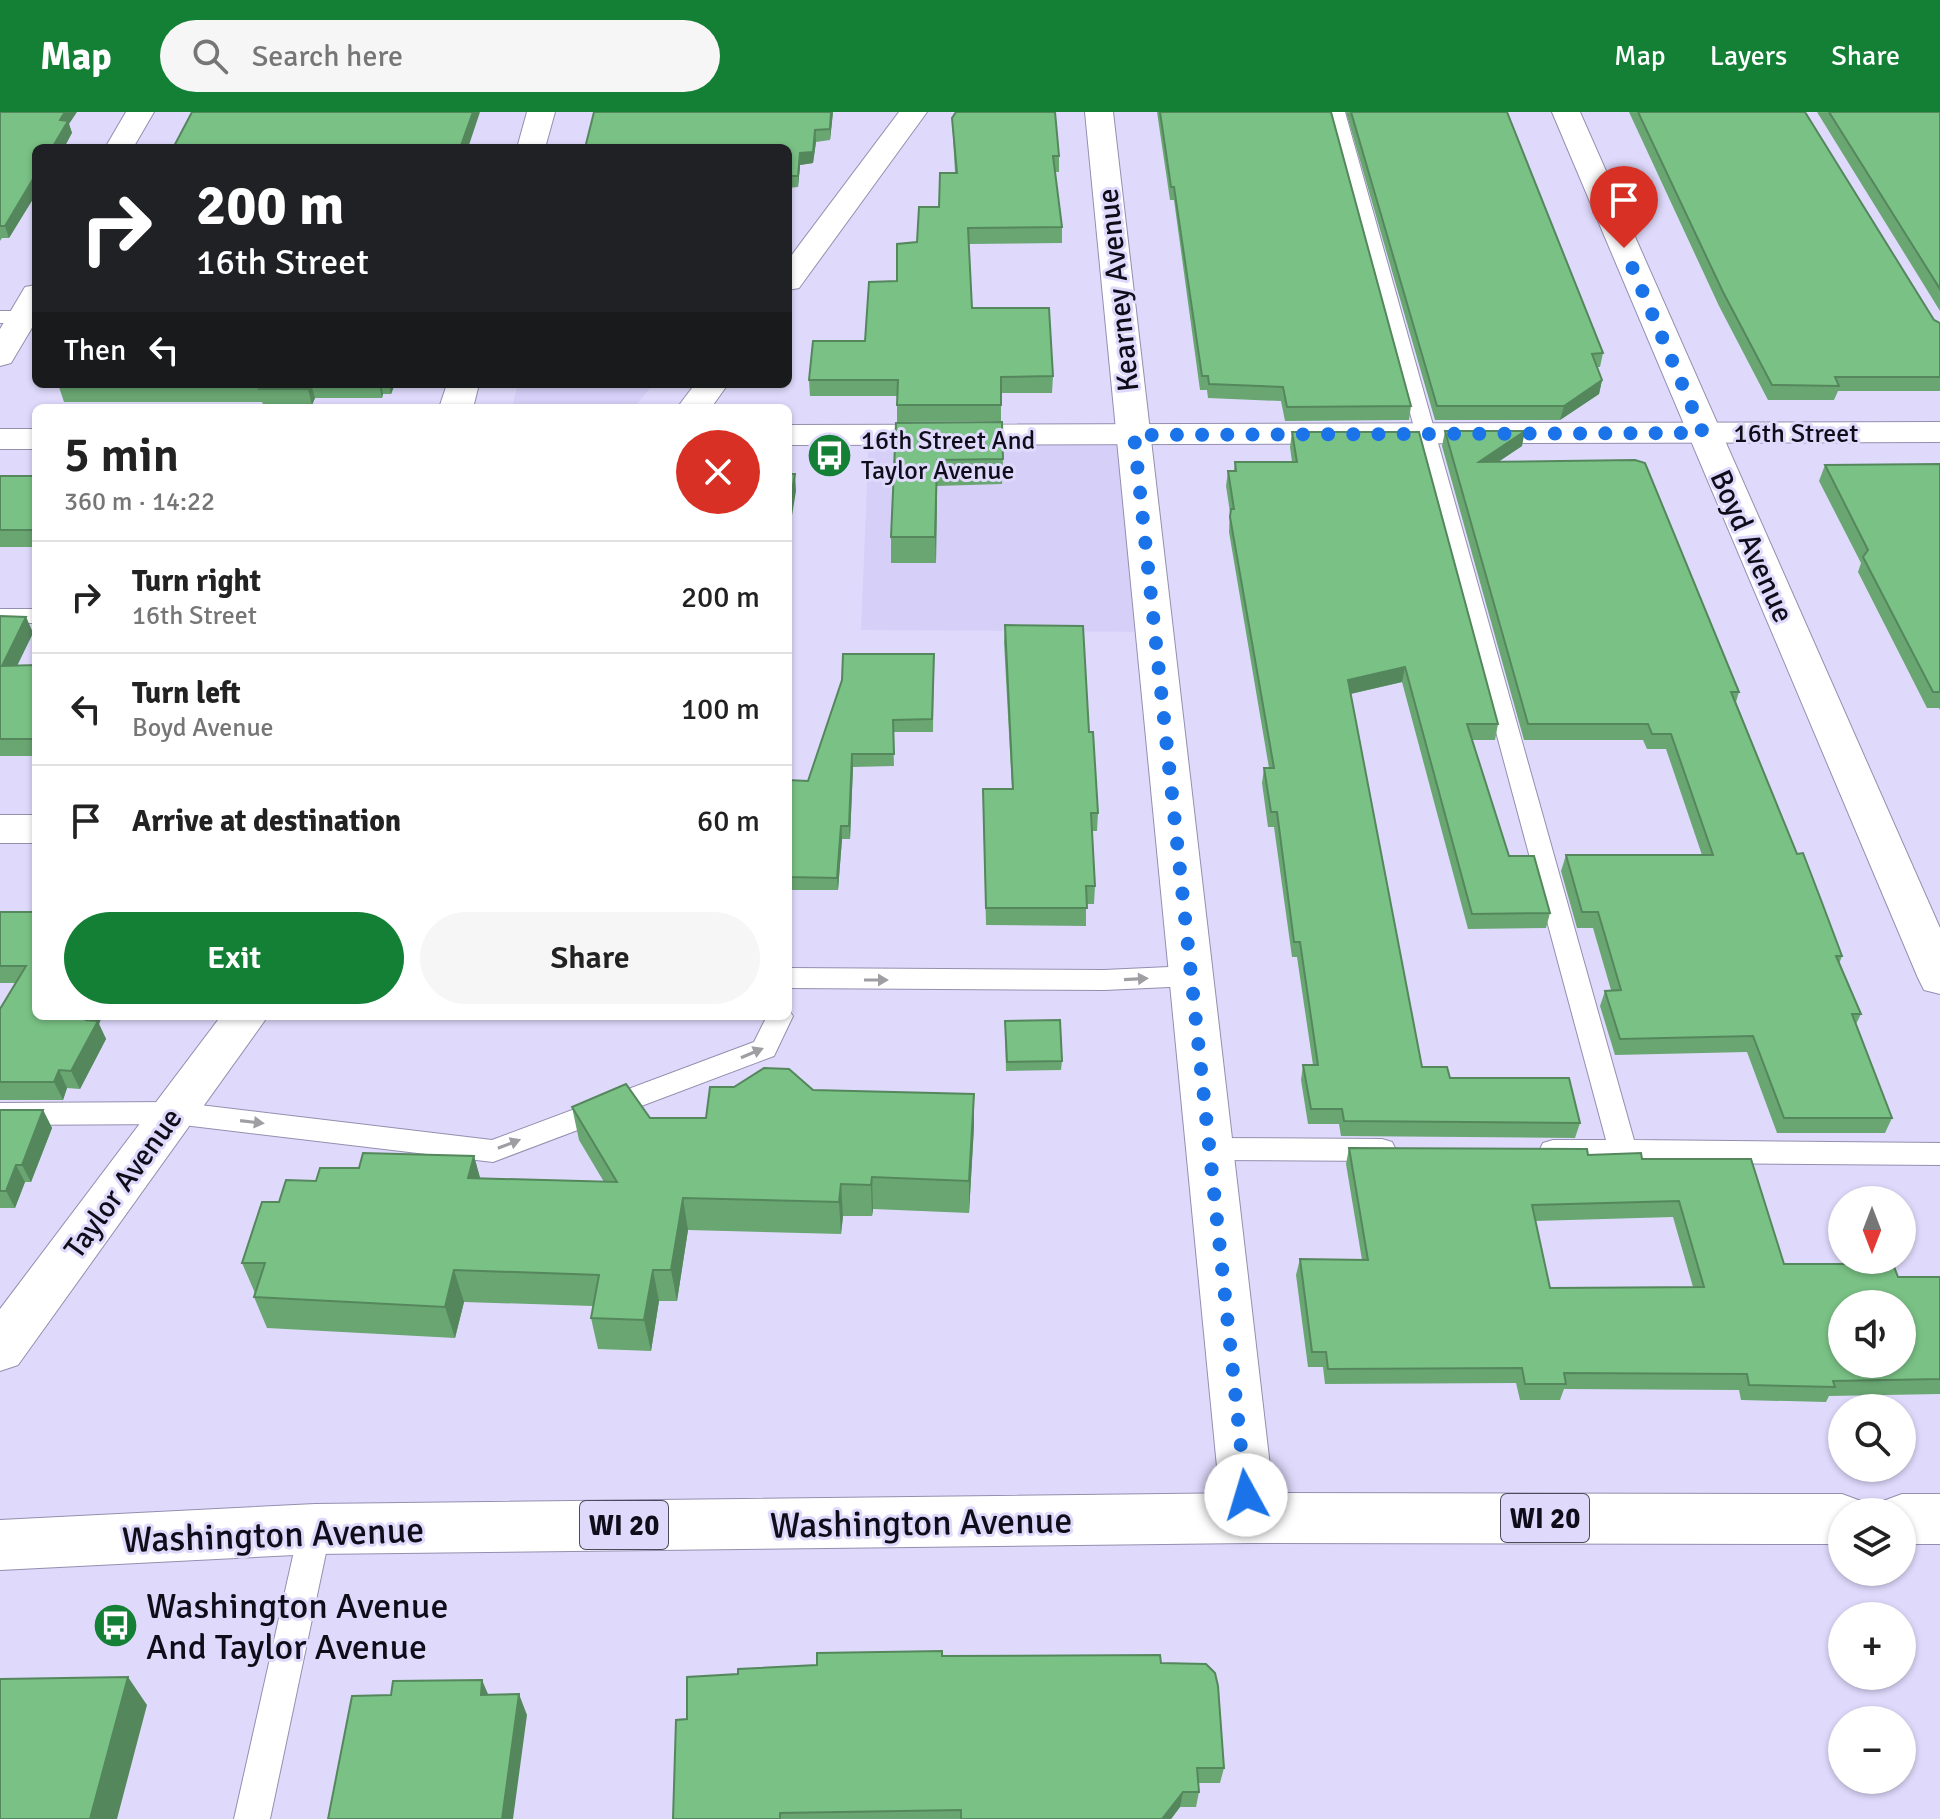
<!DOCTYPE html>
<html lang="en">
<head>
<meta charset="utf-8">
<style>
  body { margin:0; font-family:Signika,sans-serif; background:#f6f6f6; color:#222; height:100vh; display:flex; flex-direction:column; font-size:30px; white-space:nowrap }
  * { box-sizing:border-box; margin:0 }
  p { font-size:26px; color:#767676 }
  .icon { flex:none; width:44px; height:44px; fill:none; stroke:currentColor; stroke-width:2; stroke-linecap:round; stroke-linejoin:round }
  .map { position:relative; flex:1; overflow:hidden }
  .drawer { position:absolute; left:32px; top:292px; width:760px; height:616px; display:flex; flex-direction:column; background:#fff; border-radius:12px; box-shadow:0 2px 6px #0004 }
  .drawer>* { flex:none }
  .hud { position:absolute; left:32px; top:32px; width:760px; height:244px; border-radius:12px; box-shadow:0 2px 6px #0004; background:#202124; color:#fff; overflow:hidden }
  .needle { width:52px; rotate:180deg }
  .tools { position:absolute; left:1828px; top:1074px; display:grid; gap:16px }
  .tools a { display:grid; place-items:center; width:88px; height:88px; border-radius:50%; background:#fff; box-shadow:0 2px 6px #0004; font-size:40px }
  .pin { position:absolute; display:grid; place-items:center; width:68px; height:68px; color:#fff; margin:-82px -34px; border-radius:50% 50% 50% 0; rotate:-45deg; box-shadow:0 0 8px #0007 }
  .pin .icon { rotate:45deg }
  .me { position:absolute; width:88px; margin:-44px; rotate:354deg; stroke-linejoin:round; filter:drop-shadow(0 0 6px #0008) }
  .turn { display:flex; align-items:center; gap:28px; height:168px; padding:0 32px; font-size:36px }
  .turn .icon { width:104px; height:104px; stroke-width:2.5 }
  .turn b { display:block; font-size:56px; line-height:68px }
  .then { display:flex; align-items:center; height:76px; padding:0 32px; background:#0003; gap:16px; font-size:30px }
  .round { display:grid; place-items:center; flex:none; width:84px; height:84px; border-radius:42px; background:#f6f6f6 }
  .overview { display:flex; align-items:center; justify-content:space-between; height:136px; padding:0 32px }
  h1 { font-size:48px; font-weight:600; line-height:60px }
  .cta { display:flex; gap:16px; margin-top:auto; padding:16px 32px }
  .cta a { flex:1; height:92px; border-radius:48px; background:#148036; color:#fff; font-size:32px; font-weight:600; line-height:92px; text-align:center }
  .cta a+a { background:#f6f6f6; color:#222 }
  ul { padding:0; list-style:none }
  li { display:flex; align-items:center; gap:24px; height:112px; padding:0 32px; border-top:2px solid #e0e0e0 }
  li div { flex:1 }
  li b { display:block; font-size:30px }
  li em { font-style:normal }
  header { display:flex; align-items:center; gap:48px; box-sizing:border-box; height:112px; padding:0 40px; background:#148036; color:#fff }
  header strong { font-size:38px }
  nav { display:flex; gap:44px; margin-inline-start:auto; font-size:28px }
  .search { width:560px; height:72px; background:#f6f6f6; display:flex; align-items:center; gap:20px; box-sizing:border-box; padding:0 28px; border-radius:44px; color:#767676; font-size:30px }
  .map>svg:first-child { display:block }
  .built { fill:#d6d0f9 }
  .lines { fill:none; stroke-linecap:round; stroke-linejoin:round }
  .service-casing { stroke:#938fae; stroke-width:2 }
  .minor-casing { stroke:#938fae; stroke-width:2 }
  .tertiary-casing { stroke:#938fae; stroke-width:2 }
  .primary-casing { stroke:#938fae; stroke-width:2 }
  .service { fill:#fff; fill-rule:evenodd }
  .minor { fill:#fff; fill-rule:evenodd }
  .tertiary { fill:#fff; fill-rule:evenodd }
  .primary { fill:#fff; fill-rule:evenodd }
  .wall { fill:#69a672; fill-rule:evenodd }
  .shaded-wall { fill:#55875d }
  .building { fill:#7ac185; stroke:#55875d; stroke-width:2; fill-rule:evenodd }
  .oneway { fill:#9f9ea3 }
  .route { stroke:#1a73e8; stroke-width:14; stroke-dasharray:0 25.2 }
  .labels { text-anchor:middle; stroke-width:6; stroke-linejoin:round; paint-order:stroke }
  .far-street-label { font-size:26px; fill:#0f0d19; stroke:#dfdafc }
  .far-poi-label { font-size:26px; fill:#0f0d19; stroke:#dfdafc; text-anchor:start }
  .shield { fill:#dfdafc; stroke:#4d4a5d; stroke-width:2 }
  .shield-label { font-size:28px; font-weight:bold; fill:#0f0d19 }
  .street-label { font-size:30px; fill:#0f0d19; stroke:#dfdafc }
  .near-street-label { font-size:36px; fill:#0f0d19; stroke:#dfdafc }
  .near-poi-label { font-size:36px; fill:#0f0d19; stroke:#dfdafc; text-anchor:start }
</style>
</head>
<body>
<header>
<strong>Map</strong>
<div class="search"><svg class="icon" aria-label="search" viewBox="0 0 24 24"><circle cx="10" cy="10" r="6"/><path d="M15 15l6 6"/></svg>Search here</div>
<nav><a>Map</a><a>Layers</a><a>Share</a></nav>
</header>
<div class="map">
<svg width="1940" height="1707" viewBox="0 0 1940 1707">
  <rect width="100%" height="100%" fill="#dfdafc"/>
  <path class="built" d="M518,272H653L634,296H512Z
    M869,323H1134L1155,520L861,518Z"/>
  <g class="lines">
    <defs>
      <path id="service" d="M1329,0H1345L1634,1028L1940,1031V1053L1553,1050L1543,1047L1539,1039L1543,1031L1553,1028H1606Z
        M0,199H36V211H0Z
        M0,497H36V511H0Z
        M1191,854L1200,857L1204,864L1200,871L1191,874L1104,878L788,876V856L1104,858Z
        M788,897L793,904L774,944L493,1050L175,1012L0,1013V991L175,990L492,1028L754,930L767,904H788Z
        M1210,1026L1382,1027L1392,1030L1396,1038L1392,1046L1382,1049L1210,1048L1200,1045L1196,1037L1200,1029Z
        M315,1402L326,1407L331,1417L270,1707H234L299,1417L304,1407Z"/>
      <path id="minor" d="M126,0H154L133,36H105Z
        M527,0H555L545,36H517Z
        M1085,0H1113L1276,1406L1268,1424L1249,1431L1230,1424L1222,1406Z
        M1552,0H1580L1940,816V882L1924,878L1918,866Z
        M36,173V209L11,251L0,254V217L25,175Z
        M447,272H479L473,296H439Z
        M0,703H36V731H0Z"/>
      <path id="tertiary" d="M899,0H927L799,176L788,178V148Z
        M695,272H728L711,296H677Z
        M1940,310V330L788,333V313Z
        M0,317H36V337H0Z
        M221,904H268L18,1253L0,1259V1197Z"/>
      <path id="primary" d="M1249,1381L1842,1382L1861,1389L1866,1400H1842V1432L1249,1431L315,1442L0,1458V1408L315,1392Z
        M1902,1382H1940V1432H1902V1400H1878L1883,1389Z"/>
    </defs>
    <use href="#service" class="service-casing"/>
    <use href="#minor" class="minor-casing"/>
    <use href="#tertiary" class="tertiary-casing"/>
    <use href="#primary" class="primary-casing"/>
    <use href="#service" class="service"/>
    <use href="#minor" class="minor"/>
    <use href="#tertiary" class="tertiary"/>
    <use href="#primary" class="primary"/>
  </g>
  <path class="wall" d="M0,0L69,12L72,21L36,36V82L9,126H2L0,129Z
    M833,0L830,28L816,30L813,51L800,53L798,75L788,76V36Z
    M1157,0H1331L1411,294L1409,308L1285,309L1281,289L1208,286L1207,278H1200L1174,88H1170Z
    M1346,0H1507L1603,241L1600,255H1597L1602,268L1599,282L1560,308H1435Z
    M1629,0H1805L1934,208L1940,211V279H1838L1834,288H1768L1719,194Z
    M1817,0H1940V199Z
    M952,6L1059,44V60H1055L1062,115V131L969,132L972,196L1053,264L1052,281H1001V309L897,310V284H810L809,268L865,229L917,130L939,95L955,61Z
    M60,272H395L391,282H383L382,286H315L312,293L263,292L262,290H64L59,275Z
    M896,311L1003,347L1002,372L937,374L936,451H891V425Z
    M1445,319L1522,334L1499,349L1739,580L1736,590L1797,742L1842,844L1839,852L1861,902L1856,912L1892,1006L1885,1021H1777L1747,940L1615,943L1600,894L1605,879L1611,878L1593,816H1577L1561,759L1566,743H1702L1666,637H1647L1643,628H1524L1442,334Z
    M1292,320L1498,612L1495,628H1472L1509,744L1550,801L1546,816L1468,817L1402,570L1351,582L1422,955L1450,966L1580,1011L1575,1026L1341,1024L1339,1012H1308L1301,968L1303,953H1313L1297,845H1292L1274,715H1268L1262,671L1264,656H1269L1229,420L1230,400L1226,374L1228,359H1234L1235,350H1292L1290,335Z
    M1940,352V598L1939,596H1927L1858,460L1861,451L1819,369L1825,353Z
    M0,364H36V435H0Z
    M0,504L26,505L33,521L17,554L36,553V644H0Z
    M1005,513L1089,620L1098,701L1097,719H1092L1095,774L1094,792H1086V814L986,813L983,695L1012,677L1004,530Z
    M934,542L933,620H893L894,654L853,655L850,727H842L838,778H790V758H788V668L808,669Z
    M0,800H36V904H102L99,912L106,927L80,977L67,976L63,988H0V897L15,871H0Z
    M1005,909L1062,949L1061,958L1006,959Z
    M813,978L974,982V1014L969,1101L873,1097L872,1104H843L841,1122L688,1118L677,1189H659L651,1239L598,1237L591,1206L593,1194L464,1190L455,1226L267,1216L254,1185L255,1181L242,1151L279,1090L316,1069L359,1056L474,1044L480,1067L604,1070L579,1028L572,995L650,1006H706Z
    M0,998H43L52,1016L31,1070H25L15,1096H0Z
    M1349,1036L1588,1043L1642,1047L1784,1152L1898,1165H1940V1282L1829,1284L1826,1290L1741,1288L1739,1278L1564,1277L1560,1288H1520L1516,1271L1325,1272L1323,1255H1308L1296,1163L1300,1147L1362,1148L1346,1052ZM1673,1105L1693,1175L1550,1176L1535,1109Z
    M942,1544L1161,1551L1224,1656L1220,1671H1198L1199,1680L1196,1695H1180L1171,1707H673L687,1607L738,1562L817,1553Z"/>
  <path class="shaded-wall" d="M65,0H77L69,12L72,21L64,36H52L60,8Z
    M473,0H480L468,36H460Z
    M831,0H833L830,28V17Z
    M815,18L816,30L813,51L800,53L798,75V64L800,41Z
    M36,62V82L9,126L5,114Z
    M1602,268L1599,282L1560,308L1564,294Z
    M311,272L315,286L312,293L308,277Z
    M379,272H381L383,282L382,286Z
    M389,272H395L391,282Z
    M1525,319L1522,334L1476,365L1479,350Z
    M937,348V374L936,451L935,425Z
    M795,362L796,379L788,428V403Z
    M26,505L33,521L9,570L2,554Z
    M1405,555L1402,570L1345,583L1348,568Z
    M852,642L853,655L850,727L849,714Z
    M841,714L842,727L838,778L837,766Z
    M88,904H102L99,912L106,927L80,977L71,959Z
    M59,958L67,976L63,988L54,970Z
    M974,982V1014L969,1101V1069Z
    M43,998L52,1016L31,1070L22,1053Z
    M474,1044L483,1076L468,1066Z
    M16,1053L25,1070L15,1096L6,1079Z
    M872,1065L873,1097L872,1104L871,1073Z
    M841,1072L843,1104L841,1122L839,1090Z
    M683,1086L688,1118L677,1189L671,1158Z
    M454,1158L464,1190L455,1226L445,1195Z
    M653,1158L659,1189L651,1239L644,1208Z
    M128,1565L147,1593L117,1707H90Z
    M482,1568L491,1589L481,1583Z
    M519,1582L527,1603L513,1707H502Z
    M1183,1680L1180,1695L1171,1707H1162Z"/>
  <path class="building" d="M0,0H65L60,8L68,9L52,36H36V62L5,114H0Z
    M192,0H473L460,36H173Z
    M594,0H831L830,17L815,18L813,40L800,41L798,64H788V36H585Z
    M956,0H1055L1059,44H1053L1062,115L968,116L972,196H1049L1053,264L1001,265V293H897L898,268H809L813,229H865L869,170L897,169V132L917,130L919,95H939L940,61H957L952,6Z
    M1160,0H1331L1411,294L1287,295L1283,275L1209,272L1208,264H1202L1174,75H1171Z
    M1351,0H1507L1603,241L1592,242L1602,268L1564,294H1437Z
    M1638,0H1805L1934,208L1940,211V265H1835L1839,274L1772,273L1723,180Z
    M1829,0H1940V177Z
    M60,272H311L308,277H259L260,275H59Z
    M1002,310L1003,347L937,348L935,425H891L896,311Z
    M1445,319H1525L1479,350L1635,348L1645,351L1739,580H1731L1797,742L1803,741L1821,788L1842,844H1836L1861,902H1852L1892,1006H1784L1753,924L1620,927L1605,879L1621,878L1598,800H1582L1566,743H1713L1671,622H1652L1648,612H1528Z
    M1292,320H1419L1498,612H1467L1509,744H1534L1550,801L1472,802L1405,555L1348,568L1422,955H1447L1450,966H1569L1580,1011L1344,1009L1342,997H1311L1303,953H1318L1300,830H1294L1277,700H1271L1264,656H1274L1230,405L1231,397H1234L1228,359H1236L1235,350H1297Z
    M1940,352V580H1933L1863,445L1868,438L1825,353Z
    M788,362H795L788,403Z
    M0,364H36V418H0Z
    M0,504L26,505L2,554L36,553V627H0Z
    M1005,513L1083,514L1089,620H1093L1098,701H1091L1095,774H1086L1087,796H986L983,677H1013Z
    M843,542H934L932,607L893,608L894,642H852L849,714H841L837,766L789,765L791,746H788V668L808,669L842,568Z
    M0,800H36V904H87L86,908L98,909L71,959L59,958L54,970H0V897L26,854H0Z
    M1060,908L1062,949L1007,950L1005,909Z
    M764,956L789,957L813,978L974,982L969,1069L872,1065L871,1073L841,1072L839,1090L683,1086L671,1158H653L644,1208L591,1206L599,1163L454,1158L445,1195L254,1185L265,1151H242L262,1090H279L286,1068L316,1069L320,1056H359L363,1041L474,1044L468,1066L617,1070L572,995L626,972L650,1006H706L710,975H734Z
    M0,998H43L22,1053H16L6,1079H0Z
    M1349,1036L1587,1037L1588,1043L1641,1041L1642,1047H1751L1784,1152H1893L1898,1165H1940V1267L1833,1269L1835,1275L1749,1273L1747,1262L1564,1261L1566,1272H1525L1522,1256L1328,1257L1326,1240H1312L1300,1147L1368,1148ZM1679,1089L1704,1175L1550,1176L1532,1093ZM1842,1192H1902V1252H1842Z
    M942,1539V1544L1160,1543L1161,1551L1206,1552L1215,1561L1218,1574L1224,1656H1197L1199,1680H1183L1162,1707H961V1698L780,1701V1707H673L676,1608L687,1607V1565L738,1562V1557L817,1553V1541Z
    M128,1565L90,1707H0V1567Z
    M482,1568L481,1583L519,1582L502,1707H328L352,1584L391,1583L393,1569Z"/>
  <defs><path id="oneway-solid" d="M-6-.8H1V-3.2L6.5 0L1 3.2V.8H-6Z" transform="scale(2)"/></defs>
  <g class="oneway">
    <use href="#oneway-solid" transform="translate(1136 867) rotate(-3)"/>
    <use href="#oneway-solid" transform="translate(876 868)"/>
    <use href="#oneway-solid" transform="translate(752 941) rotate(-23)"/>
    <use href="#oneway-solid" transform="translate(252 1010) rotate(7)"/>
    <use href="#oneway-solid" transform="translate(509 1032) rotate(-21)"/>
  </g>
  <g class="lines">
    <path class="route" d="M1246,1383L1134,323L1703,321L1624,136"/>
  </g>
  <defs>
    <symbol id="bus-disc" viewBox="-11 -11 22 22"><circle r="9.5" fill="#148036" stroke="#dfdafc"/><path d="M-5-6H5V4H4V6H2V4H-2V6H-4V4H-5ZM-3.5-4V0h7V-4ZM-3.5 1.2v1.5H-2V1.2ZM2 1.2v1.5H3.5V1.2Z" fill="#fff"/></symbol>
  </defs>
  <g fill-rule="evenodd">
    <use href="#bus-disc" x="804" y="318" width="51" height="51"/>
    <use href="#bus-disc" x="90" y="1488" width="51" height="51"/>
  </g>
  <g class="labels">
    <g class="far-street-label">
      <text x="1796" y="330">16th Street</text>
    </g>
    <g class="far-poi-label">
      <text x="861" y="337">16th Street And<tspan x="861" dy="30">Taylor Avenue</tspan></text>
    </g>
    <g class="shield">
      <rect x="1501" y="1382" width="88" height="48" rx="6"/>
      <rect x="580" y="1389" width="88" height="48" rx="6"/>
    </g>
    <g class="shield-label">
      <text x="1545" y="1416">WI 20</text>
      <text x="624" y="1423">WI 20</text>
    </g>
    <g class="street-label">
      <text transform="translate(1118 178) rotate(-96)" y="10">Kearney Avenue</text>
      <text transform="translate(1752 434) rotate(66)" y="10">Boyd Avenue</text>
      <text transform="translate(123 1071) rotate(-54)" y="10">Taylor Avenue</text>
    </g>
    <g class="near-street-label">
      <text transform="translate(921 1410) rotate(-1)" y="13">Washington Avenue</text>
      <text transform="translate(273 1422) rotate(-2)" y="13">Washington Avenue</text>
    </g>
    <g class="near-poi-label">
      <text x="146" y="1506">Washington Avenue<tspan x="146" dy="41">And Taylor Avenue</tspan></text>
    </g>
  </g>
</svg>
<div class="tools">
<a><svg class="needle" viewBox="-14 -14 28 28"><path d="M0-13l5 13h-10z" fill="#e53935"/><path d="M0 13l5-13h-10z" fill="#767676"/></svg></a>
<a><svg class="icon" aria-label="sound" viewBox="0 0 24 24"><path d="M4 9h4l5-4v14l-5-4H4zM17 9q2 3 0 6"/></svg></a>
<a><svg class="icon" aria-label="search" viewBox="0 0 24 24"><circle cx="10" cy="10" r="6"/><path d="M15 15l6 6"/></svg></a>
<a><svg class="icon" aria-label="layers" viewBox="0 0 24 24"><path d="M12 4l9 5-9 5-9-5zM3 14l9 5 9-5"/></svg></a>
<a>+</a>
<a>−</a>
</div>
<div class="pin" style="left:1624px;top:136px;background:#d93025"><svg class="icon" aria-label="arrive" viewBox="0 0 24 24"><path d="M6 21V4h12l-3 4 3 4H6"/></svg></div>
<svg class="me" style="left:1246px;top:1383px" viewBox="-20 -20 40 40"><circle r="19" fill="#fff"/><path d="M0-13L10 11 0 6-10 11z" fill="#1a73e8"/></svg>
<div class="hud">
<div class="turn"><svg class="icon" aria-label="right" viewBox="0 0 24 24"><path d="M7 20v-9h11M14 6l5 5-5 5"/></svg><div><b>200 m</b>16th Street</div></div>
<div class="then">Then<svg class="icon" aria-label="left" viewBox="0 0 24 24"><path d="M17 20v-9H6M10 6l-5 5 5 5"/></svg></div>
</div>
<section class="drawer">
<div class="overview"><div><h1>5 min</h1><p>360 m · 14:22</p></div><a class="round" style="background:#d93025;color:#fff"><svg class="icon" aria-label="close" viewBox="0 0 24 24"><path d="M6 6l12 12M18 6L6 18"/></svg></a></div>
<ul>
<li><svg class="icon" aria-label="right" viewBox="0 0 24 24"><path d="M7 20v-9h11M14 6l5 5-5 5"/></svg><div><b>Turn right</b><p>16th Street</p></div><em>200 m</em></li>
<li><svg class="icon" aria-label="left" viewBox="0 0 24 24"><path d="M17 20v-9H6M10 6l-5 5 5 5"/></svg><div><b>Turn left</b><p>Boyd Avenue</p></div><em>100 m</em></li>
<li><svg class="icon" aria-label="arrive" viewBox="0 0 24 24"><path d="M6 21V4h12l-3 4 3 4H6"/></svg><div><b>Arrive at destination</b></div><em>60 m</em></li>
</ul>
<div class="cta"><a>Exit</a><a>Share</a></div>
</section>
</div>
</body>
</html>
